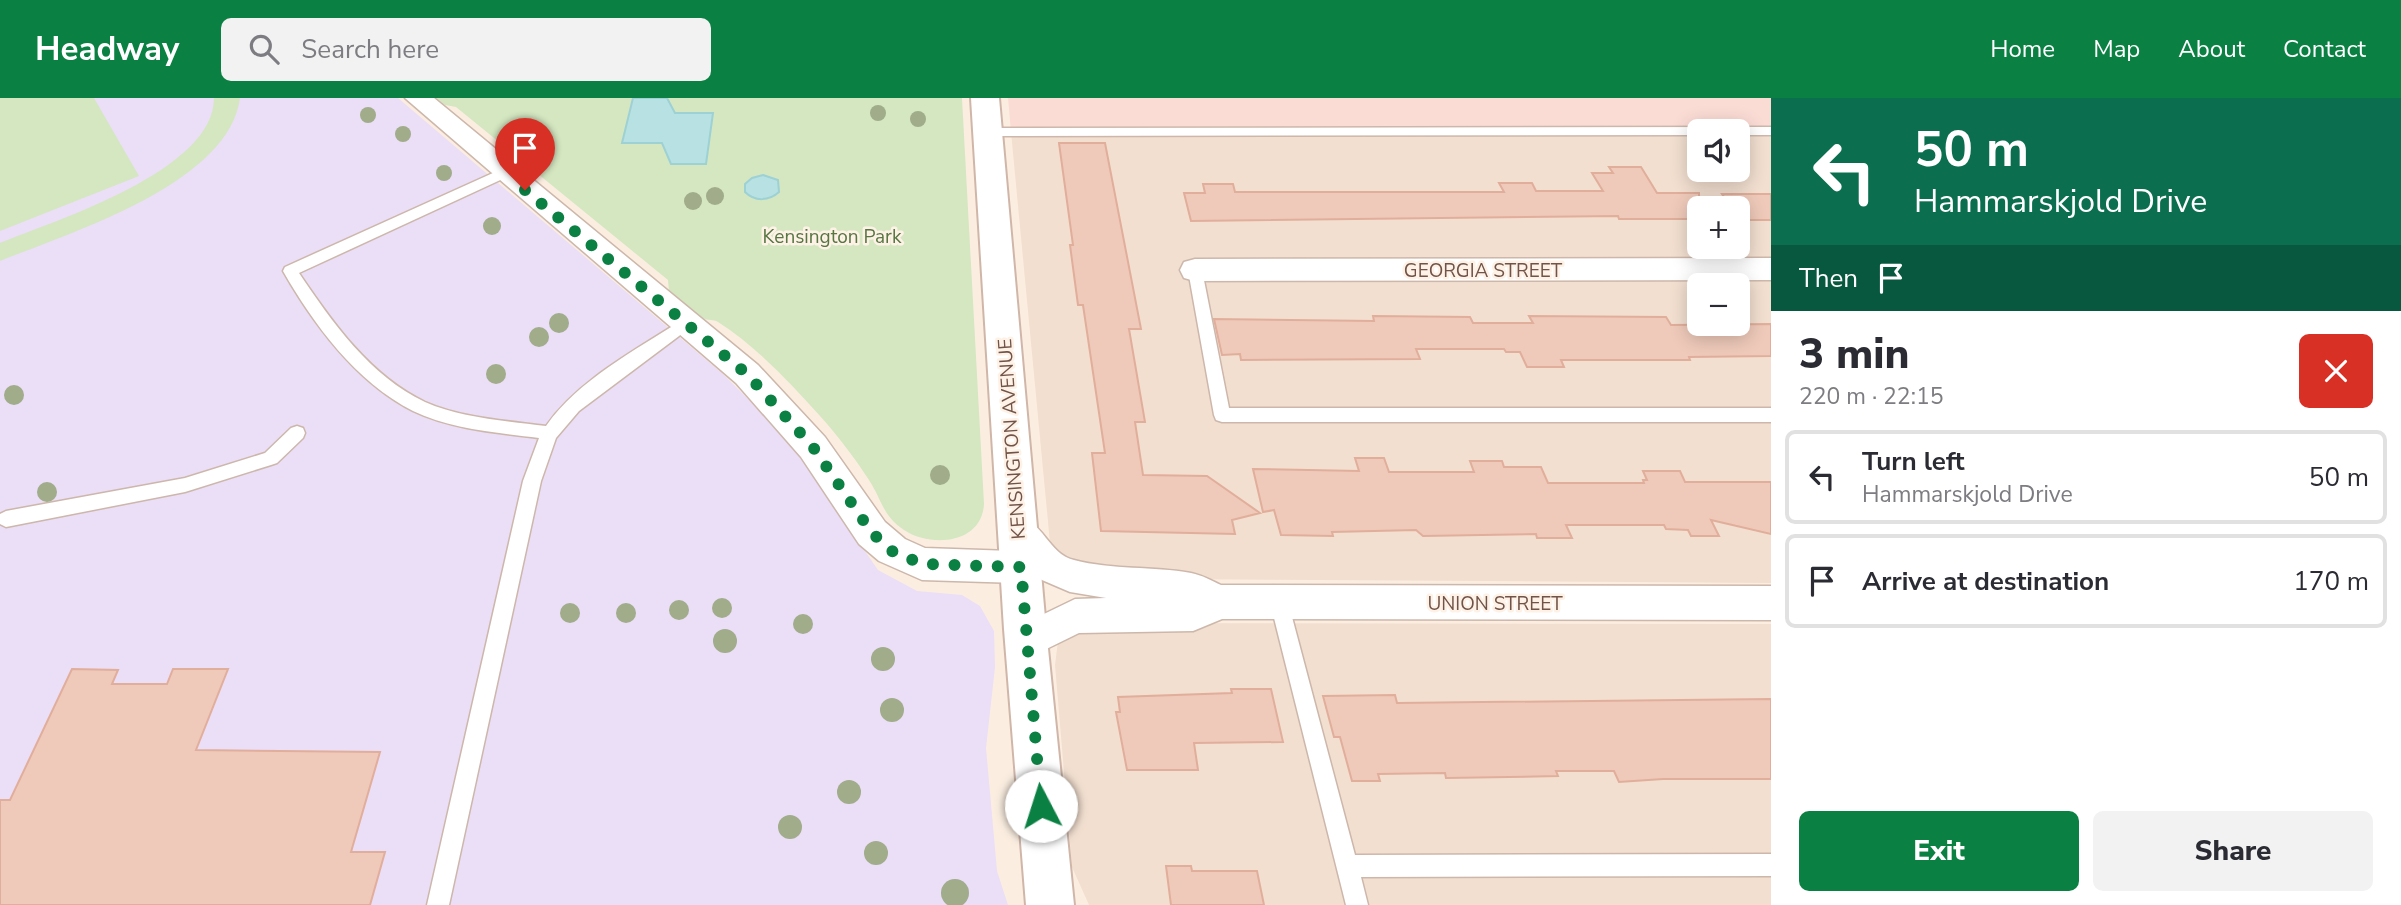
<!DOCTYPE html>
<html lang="en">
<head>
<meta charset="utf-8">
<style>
  body { margin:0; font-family:"Nunito Sans",sans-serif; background:#f2f2f3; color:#2b2b33; height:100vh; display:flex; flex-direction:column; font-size:26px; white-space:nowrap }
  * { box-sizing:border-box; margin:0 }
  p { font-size:23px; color:#7c7c81 }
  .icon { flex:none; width:38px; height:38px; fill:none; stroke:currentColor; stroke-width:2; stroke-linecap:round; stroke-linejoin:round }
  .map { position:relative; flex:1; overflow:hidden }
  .details { display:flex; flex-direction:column; background:#fff; width:630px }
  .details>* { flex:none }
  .hud { background:#0b6e4f; color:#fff; overflow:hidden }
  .controls { position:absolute; left:1687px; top:21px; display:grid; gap:14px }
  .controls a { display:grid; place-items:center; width:63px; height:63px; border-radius:10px; background:#fff; box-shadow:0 4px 18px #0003; font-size:35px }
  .pin { position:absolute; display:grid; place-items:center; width:60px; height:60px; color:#fff; margin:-72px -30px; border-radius:50% 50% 50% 0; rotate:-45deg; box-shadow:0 0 7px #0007 }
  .pin .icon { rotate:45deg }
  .me { position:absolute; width:77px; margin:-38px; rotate:355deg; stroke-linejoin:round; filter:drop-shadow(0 0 5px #0008) }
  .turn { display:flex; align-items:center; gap:24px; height:147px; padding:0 28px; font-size:32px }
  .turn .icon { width:91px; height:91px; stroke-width:2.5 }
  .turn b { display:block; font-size:49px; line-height:60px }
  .then { display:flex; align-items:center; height:66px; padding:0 28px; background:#0003; gap:14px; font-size:26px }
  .round { display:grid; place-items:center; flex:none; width:74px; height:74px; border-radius:10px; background:#f2f2f3 }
  .headline { display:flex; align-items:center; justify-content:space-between; height:119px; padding:0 28px }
  h1 { font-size:42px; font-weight:800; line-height:52px }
  .button { display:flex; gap:14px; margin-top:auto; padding:14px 28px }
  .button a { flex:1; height:80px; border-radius:10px; background:#0b8043; color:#fff; font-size:28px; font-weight:800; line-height:80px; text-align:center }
  .button a+a { background:#f2f2f3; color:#2b2b33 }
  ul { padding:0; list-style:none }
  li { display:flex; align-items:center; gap:21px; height:94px; margin:0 14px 10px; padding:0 14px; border:4px solid #e1e1e2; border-radius:10px }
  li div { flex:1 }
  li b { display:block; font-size:26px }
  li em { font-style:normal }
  header { display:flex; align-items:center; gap:42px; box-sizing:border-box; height:98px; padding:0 35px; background:#0b8043; color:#fff }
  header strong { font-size:33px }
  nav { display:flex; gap:38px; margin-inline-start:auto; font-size:24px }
  .search { width:490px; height:63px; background:#f2f2f3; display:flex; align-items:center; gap:18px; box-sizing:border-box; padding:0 24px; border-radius:10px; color:#7c7c81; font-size:26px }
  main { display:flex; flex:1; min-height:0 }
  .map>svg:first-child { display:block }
  .residential { fill:#f2dfd0; fill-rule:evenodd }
  .commercial { fill:#fbdcd5 }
  .education { fill:#ebdef7 }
  .green { fill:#d4e7c1 }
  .water { fill:#b7e1e3; stroke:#9ed1d4; stroke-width:2 }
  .building { fill:#efcaba; stroke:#e1ae9b; stroke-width:2 }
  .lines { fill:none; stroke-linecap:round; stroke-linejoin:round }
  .lane-casing { stroke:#cdb7ab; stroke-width:3 }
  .street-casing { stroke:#cdb7ab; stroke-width:3 }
  .secondary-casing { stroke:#d0b6a9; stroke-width:4 }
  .lane { fill:#fff; fill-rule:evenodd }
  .street { fill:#fff; fill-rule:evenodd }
  .secondary { fill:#fff; fill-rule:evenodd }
  .tree { fill:#a0ac8a }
  .route { stroke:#0b8043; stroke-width:12; stroke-dasharray:0 21.6 }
  .labels { text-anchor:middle; stroke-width:5; stroke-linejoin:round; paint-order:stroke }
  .park-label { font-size:19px; fill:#567642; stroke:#fef2e7 }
  .street-label { font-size:19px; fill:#715349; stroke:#fef2e7 }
</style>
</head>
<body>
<header>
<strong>Headway</strong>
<div class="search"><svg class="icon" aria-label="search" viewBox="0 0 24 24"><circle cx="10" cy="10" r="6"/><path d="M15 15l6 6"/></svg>Search here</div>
<nav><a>Home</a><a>Map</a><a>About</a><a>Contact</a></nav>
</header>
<main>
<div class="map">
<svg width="1771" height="807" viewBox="0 0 1771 807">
  <rect width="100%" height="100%" fill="#fbeee1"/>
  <path class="residential" d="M1771,33V485L1169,481L1070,469L1050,445L1011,34ZM1699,33H1738V72H1699ZM1699,110H1738V149H1699ZM1699,187H1738V226H1699Z
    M1094,525L1771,526V807H1089L1072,769L1055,567L1058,543Z"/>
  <path class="commercial" d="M1008,0H1771V33L1011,34Z"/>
  <path class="education" d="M0,0H398L724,277L775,328L803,363L878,472L917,493L962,497L980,508L994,533L995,569L986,650L997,773L1008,807H0Z"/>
  <path class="green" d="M0,0H94L139,78L0,133Z
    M214,0H240C229,86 69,135 0,163V145C56,122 214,73 214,0Z
    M436,0H962L984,406C982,446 931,450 904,432C882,417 882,402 869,382C854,359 838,338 820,318C790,285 756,248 718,224C713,221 708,223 703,220C691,214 680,203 669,194L668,182L456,9L445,7Z"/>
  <path class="water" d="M633,0H667L675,15H713L706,66H671L662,45H622Z
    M763,77L778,82L779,94C769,103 755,104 745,94V86L752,80Z"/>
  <path class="building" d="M1059,45H1105L1141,231H1129L1145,324H1135L1143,377L1207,378L1260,415L1232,422L1235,436L1101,433L1092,355H1105L1083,207H1078L1070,147H1073Z
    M1609,69H1641L1657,95H1699V121H1619L1618,118L1191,123L1184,95H1205L1203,86H1233L1235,94H1504L1499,85H1532L1536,93H1603L1592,75H1613Z
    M1722,96H1771V122H1740L1738,110H1732Z
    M1373,218L1470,219L1473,225H1533L1529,218L1666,219L1671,227L1771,226V258L1689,259L1690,262H1561L1564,269H1527L1520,254H1506L1504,251H1416L1420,261L1241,262L1240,256L1222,257L1214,221L1374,223Z
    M1355,360H1384L1389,374H1474L1470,363H1502L1504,369H1541L1548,385H1644L1643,382H1647L1643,373H1680L1685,384H1771V436L1711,422L1719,438H1691L1688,432L1666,431L1664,427H1566L1572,440H1537L1536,436L1423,438L1416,432L1332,434L1333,438L1281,437L1274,412L1263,414L1253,371L1359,373Z
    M72,571L118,572L112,586H167L173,571H228L196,652L380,654L351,754H385L370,807H0V702H10Z
    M1231,591H1271L1283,644L1194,645L1198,672H1127L1116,614H1120L1118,599L1232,595Z
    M1395,597L1397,605L1771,601V681H1663L1619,684L1614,673H1556L1558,678L1509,679L1446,680L1445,675L1378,676L1380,683H1352L1340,639H1334L1323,598Z
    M1166,768H1191L1192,773H1257L1264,807H1171Z"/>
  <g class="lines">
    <defs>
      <path id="lane" d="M1771,29V37H1738V33H1699V37L987,38L980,34L987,30Z
        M504,70L511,75L509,78L299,175C332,224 370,278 425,304C461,320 508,323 546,328C578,282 636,252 682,222L687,220L695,226L579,313L556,340L541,383L449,807H427L523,383L539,340C499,335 450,331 413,313C356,284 314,227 283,173L285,169Z
        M1195,167L1202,172L1229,310H1771V324H1222L1216,322L1214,317L1188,172Z
        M297,328L303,330L305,335L303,340L277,365L271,367L185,394L6,429L0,426V416L6,413L185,380L265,355L291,330Z
        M1279,496L1286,498L1288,504L1355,757L1771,756V778L1361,779L1368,807H1346L1270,504L1272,498Z"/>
      <path id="street" d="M405,0H434L758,267L825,339L885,424L905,441L925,450L1012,453L1000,434L1005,423C1042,410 1044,455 1074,462C1112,472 1153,468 1191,475C1202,477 1212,483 1221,487L1771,488V522L1222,521L1193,533L1079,535L1026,561L1013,555L1007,543L1013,531L1075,501L1106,500L1070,494L1035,479L1021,485L922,482L879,463L859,446L801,359L736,285Z
        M1771,160V182L1195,183L1184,180L1180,172L1184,164L1195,161Z"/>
      <path id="secondary" d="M971,0H999L1046,531L1074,807H1026L1004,531Z"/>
    </defs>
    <use href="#lane" class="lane-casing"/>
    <use href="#street" class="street-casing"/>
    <use href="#secondary" class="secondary-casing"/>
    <use href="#lane" class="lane"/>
    <use href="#street" class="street"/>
    <use href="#secondary" class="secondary"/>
  </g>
  <g class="tree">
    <circle cx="878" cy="15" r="8"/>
    <circle cx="368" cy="17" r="8"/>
    <circle cx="918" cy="21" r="8"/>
    <circle cx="403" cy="36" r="8"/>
    <circle cx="444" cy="75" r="8"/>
    <circle cx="715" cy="98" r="9"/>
    <circle cx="693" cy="103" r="9"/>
    <circle cx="492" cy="128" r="9"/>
    <circle cx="559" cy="225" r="10"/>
    <circle cx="539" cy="239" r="10"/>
    <circle cx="496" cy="276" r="10"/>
    <circle cx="14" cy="297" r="10"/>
    <circle cx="940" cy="377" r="10"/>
    <circle cx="47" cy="394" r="10"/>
    <circle cx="722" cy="510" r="10"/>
    <circle cx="679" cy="512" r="10"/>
    <circle cx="570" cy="515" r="10"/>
    <circle cx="626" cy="515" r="10"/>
    <circle cx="803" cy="526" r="10"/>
    <circle cx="725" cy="543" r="12"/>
    <circle cx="883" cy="561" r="12"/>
    <circle cx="892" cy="612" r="12"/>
    <circle cx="849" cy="694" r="12"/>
    <circle cx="790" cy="729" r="12"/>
    <circle cx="876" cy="755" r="12"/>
    <circle cx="955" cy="795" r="14"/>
  </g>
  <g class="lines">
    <path class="route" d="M525,92L747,276L813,349L872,435L892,453L922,466L1021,469L1041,708"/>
  </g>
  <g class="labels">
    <g class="park-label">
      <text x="832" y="145">Kensington Park</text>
    </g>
    <g class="street-label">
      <text x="1483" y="179">GEORGIA STREET</text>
      <text transform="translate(1011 341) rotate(-94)" y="7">KENSINGTON AVENUE</text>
      <text x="1495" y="512">UNION STREET</text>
    </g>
  </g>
</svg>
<div class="controls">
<a><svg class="icon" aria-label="sound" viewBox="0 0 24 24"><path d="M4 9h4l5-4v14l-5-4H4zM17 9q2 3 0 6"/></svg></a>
<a>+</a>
<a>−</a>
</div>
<div class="pin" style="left:525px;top:92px;background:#d93025"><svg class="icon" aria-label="arrive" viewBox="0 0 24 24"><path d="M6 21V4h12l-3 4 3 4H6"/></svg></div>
<svg class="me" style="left:1041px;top:708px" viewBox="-20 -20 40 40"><circle r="19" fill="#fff"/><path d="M0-13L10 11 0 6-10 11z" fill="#0b8043"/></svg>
</div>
<section class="details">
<div class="hud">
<div class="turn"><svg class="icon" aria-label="left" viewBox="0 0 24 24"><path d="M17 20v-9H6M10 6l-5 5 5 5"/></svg><div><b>50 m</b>Hammarskjold Drive</div></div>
<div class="then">Then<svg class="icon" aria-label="arrive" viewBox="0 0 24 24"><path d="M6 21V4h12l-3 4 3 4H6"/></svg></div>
</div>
<div class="headline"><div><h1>3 min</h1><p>220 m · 22:15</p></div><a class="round" style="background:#d93025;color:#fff"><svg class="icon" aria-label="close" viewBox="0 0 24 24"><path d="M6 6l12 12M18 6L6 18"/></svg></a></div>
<ul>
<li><svg class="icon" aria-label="left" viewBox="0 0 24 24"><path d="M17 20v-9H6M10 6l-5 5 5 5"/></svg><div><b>Turn left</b><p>Hammarskjold Drive</p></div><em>50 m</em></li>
<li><svg class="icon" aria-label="arrive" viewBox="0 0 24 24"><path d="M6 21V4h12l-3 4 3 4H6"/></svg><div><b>Arrive at destination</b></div><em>170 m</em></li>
</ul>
<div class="button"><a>Exit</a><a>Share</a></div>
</section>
</main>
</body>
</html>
